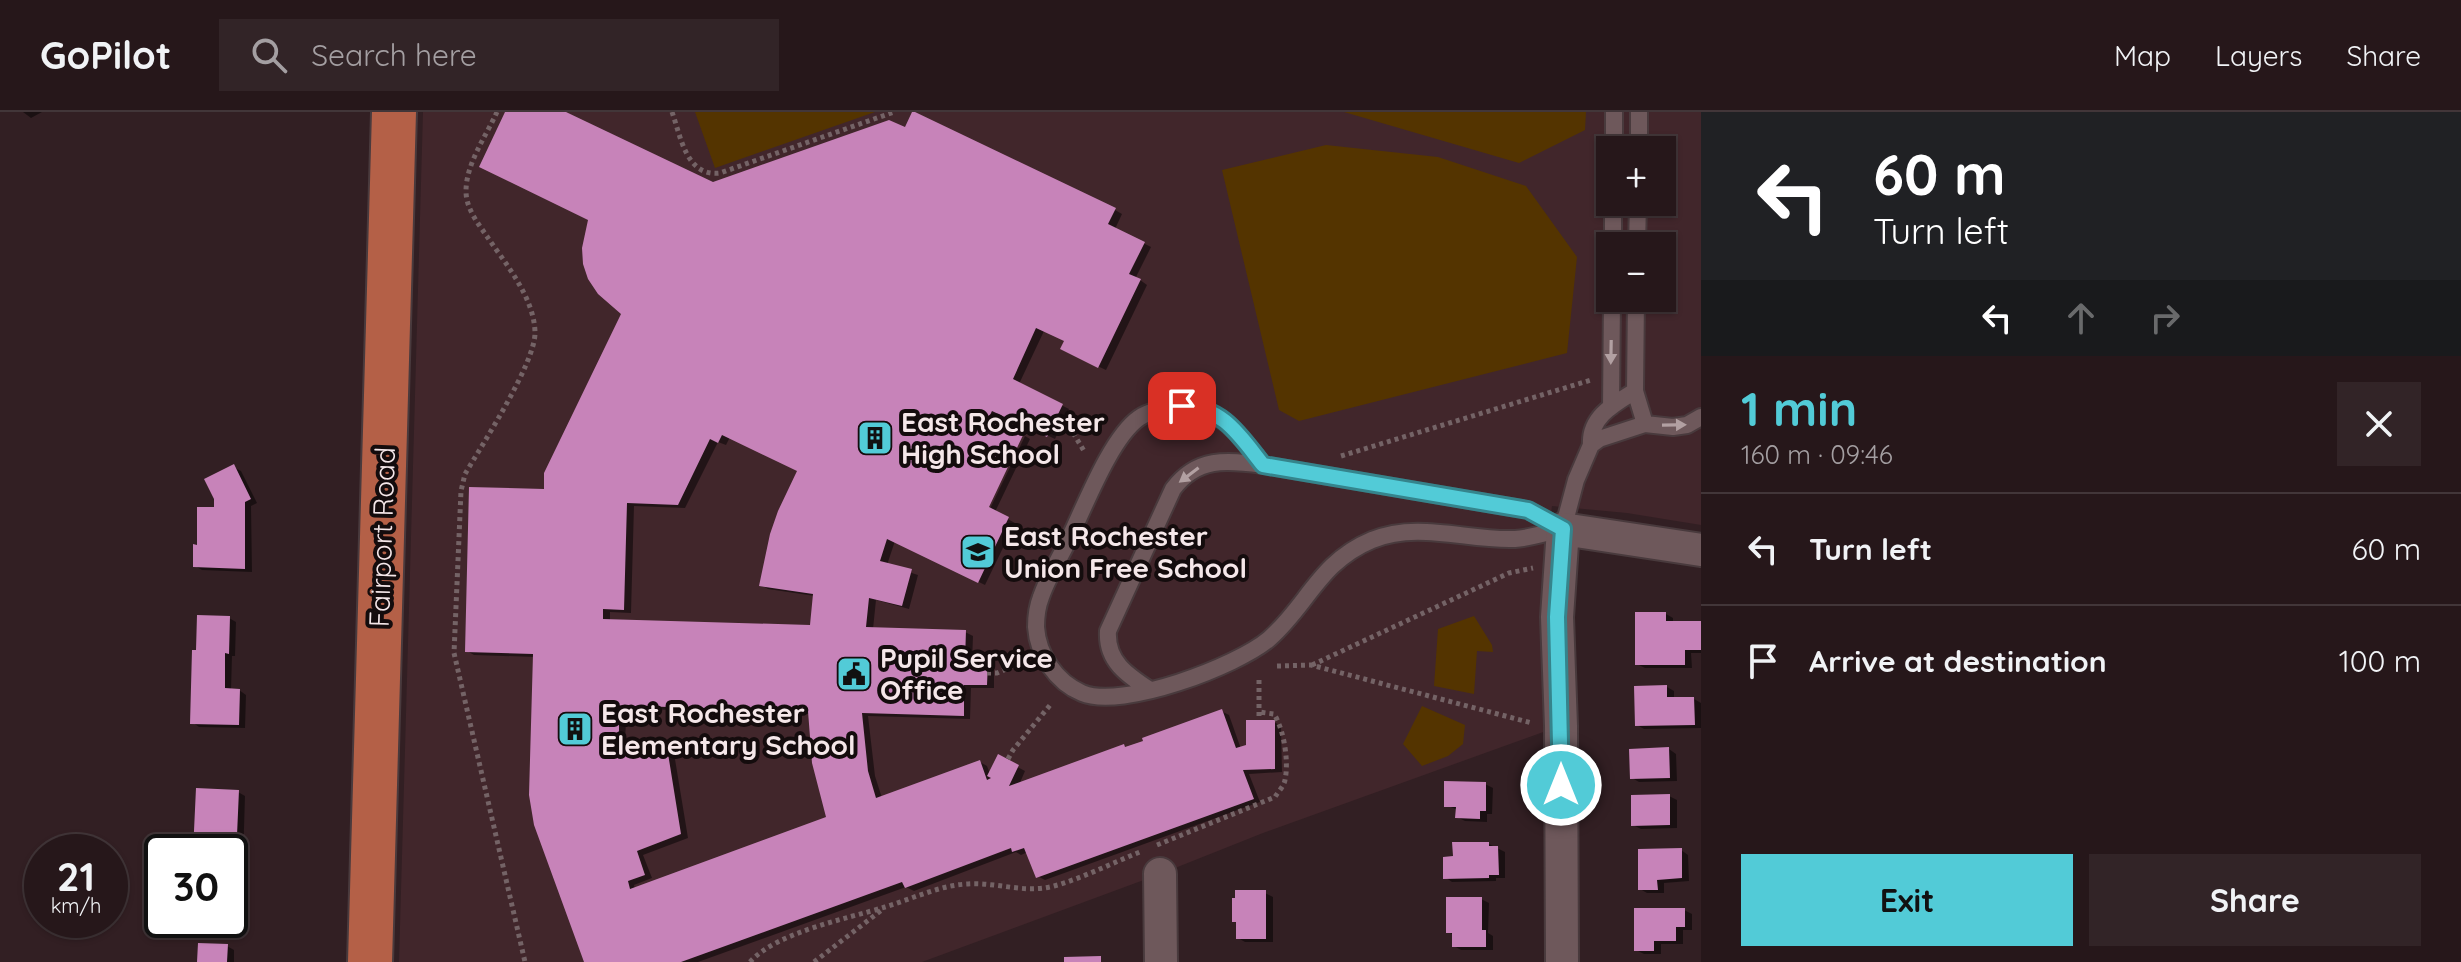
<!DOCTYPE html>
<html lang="en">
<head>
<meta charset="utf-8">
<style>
  body { margin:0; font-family:Quicksand,sans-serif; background:#322427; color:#f1f3f6; height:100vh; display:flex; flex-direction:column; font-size:30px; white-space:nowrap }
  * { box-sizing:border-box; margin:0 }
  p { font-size:26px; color:#a49fa2 }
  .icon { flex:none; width:44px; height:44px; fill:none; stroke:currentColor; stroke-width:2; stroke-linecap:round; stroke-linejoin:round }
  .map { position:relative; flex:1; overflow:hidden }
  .sheet { display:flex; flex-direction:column; background:#26171a; width:760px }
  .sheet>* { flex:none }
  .top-card { background:#202124; color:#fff; overflow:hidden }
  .controls { position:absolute; left:1596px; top:24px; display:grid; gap:16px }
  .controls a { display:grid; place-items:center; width:80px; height:80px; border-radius:0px; background:#26171a; box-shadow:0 2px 6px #0004,0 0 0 2px #423639; font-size:40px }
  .speed { position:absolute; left:24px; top:722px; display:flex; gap:16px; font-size:40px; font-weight:700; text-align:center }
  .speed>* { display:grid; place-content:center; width:104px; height:104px; border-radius:50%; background:#26171a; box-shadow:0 2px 6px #0004,0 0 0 2px #423639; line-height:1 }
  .speed small { font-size:20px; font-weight:400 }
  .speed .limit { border:4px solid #111; border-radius:12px; background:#fff; color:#111 }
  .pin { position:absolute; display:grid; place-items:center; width:68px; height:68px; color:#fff; margin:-34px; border-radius:16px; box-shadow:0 4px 12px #0006 }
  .me { position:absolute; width:88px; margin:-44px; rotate:0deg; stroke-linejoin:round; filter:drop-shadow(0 0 6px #0008) }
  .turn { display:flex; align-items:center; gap:28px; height:168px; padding:0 40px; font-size:36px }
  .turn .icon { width:104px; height:104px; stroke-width:2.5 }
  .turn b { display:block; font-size:56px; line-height:68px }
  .lanes { display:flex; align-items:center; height:76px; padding:0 40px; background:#0003; justify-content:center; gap:40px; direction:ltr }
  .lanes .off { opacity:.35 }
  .round { display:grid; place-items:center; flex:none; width:84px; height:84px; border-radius:0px; background:#322427 }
  .summary { display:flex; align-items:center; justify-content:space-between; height:136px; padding:0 40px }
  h1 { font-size:48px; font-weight:800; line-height:60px; color:#52cbd7 }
  .primary-button { display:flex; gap:16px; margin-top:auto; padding:16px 40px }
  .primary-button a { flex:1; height:92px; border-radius:0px; background:#52cbd7; color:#111; font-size:32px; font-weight:800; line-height:92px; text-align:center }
  .primary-button a+a { background:#322427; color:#f1f3f6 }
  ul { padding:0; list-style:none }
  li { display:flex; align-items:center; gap:24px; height:112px; padding:0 40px; border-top:2px solid #423639 }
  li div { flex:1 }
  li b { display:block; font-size:30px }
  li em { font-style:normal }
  header { display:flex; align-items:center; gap:48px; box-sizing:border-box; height:112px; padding:0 40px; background:#26171a; border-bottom:2px solid #423639 }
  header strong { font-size:38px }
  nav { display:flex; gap:44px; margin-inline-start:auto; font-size:28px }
  .search { width:560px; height:72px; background:#322427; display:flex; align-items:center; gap:20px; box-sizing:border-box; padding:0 28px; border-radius:0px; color:#a49fa2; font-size:30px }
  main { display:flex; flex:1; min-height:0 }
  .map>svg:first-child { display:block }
  .built { fill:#41262b; fill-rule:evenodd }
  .green { fill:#543400 }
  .shadow { fill:#0007; fill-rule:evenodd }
  .building { fill:#c783b9; fill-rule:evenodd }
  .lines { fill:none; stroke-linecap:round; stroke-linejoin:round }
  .lane-casing { stroke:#493a3d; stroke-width:20 }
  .street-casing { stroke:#493a3d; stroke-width:36 }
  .primary-casing { stroke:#493a3d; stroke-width:48 }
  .path { stroke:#746366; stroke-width:5; stroke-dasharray:4 4; stroke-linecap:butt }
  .lane { stroke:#6e585b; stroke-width:16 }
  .street { stroke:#6e585b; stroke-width:32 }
  .primary { stroke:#b46047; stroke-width:44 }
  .oneway { fill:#b2a0a2 }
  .route-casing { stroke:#35848c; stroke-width:20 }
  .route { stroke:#52cbd7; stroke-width:14 }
  .labels { text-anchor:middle; stroke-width:8; stroke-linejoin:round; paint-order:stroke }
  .poi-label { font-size:28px; font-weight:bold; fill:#f5e7e9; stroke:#140c0d; text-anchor:start }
  .street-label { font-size:28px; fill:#f5e7e9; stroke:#140c0d }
</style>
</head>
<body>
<header>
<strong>GoPilot</strong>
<div class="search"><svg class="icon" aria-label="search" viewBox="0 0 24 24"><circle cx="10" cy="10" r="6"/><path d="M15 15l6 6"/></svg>Search here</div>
<nav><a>Map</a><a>Layers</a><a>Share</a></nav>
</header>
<main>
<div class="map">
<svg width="1701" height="850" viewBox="0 0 1701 850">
  <rect width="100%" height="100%" fill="#321f23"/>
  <path class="built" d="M423,0H1701V413L1627,401L1552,394L1543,467L1546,619L1263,721L1160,762L922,850H399ZM1610,38H1662V90H1610ZM1610,134H1662V186H1610Z"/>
  <path class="green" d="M695,0H875L715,56Z
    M1344,0H1586L1585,18L1519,51Z
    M1326,33L1438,45L1526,74L1577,145L1567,241L1299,309L1279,298L1222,58Z
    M1474,504L1492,533L1493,540L1477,539L1474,582L1434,574L1438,517Z
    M1422,594L1465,613L1463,632L1448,644L1422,654L1403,632Z"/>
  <path class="shadow" d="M23,0H42L31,6Z
    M507,0H561L713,72L1115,98L1122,102L1115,117L1151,135L1136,165L1147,173L1106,258L1069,241L1066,228L1044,219L1019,272L1069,297L1055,327L1000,301L996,310L982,403L986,405L1025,324L1030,327L995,400L1015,411L985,473L895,429L887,453L918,463L909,497L876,488L873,517L965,520L973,524L972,551H987L994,555V576H971L970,607L868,604L875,664L882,686L980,650L987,654L990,662L999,645L1025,659L1019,673L1128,637L1221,599L1229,603L1241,637L1248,634L1274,610L1281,614L1282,660L1249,662L1260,690L1045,768L1037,764L1028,740L1021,743L1016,740L914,779L906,775L698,850H586L535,545L474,543L467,539L546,379L623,202L590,108ZM730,325L799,359L761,473L768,477L815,484L812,515L610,509V500L631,501L634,394L685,396L718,330L726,333ZM607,596L810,602L828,706L635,777L634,773L652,766L643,743L688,726L673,635L666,631L625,630L626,609L618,605L607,604Z
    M233,355L241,359L257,391L251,394L252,460L202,458L195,454L199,435Z
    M1666,502L1673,506V511H1701V541H1691L1692,556H1645L1637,552Z
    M229,506L236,510L235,544H232L231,578H239L246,583L245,616L199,615L192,610L198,540Z
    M1667,575L1674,579V587H1694L1701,591V616L1644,617L1637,613Z
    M1669,637L1676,642L1677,669L1639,670L1632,666Z
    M1485,672L1493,676L1492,702H1487V710L1465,709L1457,705L1458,698L1446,693Z
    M238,680L245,684L243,749L238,748V777H230V740H195Z
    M1669,684L1677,688V716L1641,717L1633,713Z
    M1489,732L1505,740V766H1496V769L1452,770L1445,765L1455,746Z
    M1681,738L1688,743L1689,769L1664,771V781H1647L1640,777Z
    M1265,781L1273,785V830H1245L1238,826V811L1234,809L1237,788Z
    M1481,787L1489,791L1488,821L1493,824V838H1461L1454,834V823L1448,820Z
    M1684,798L1692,802V818H1683V832H1661V842H1644L1636,838Z
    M227,834L234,838V850H199Z"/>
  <path class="building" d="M505,0H566L713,70L889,8L905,15L912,0H915L1116,96L1108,112L1145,130L1129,162L1141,167L1098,256L1060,237L1064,229L1036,216L1013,267L1063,292L1047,325L992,299L989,305L1024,321L989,395L1009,405L978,471L887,427L880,449L912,457L902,494L869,486L866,515L966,518L965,549H988L987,573H964V604L862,601L868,659L876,686L980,648L987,668L991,666L987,664L998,642L1019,653L1009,674L1124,632L1125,635L1143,629L1142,626L1222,597L1236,636L1246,633V608H1275V657L1243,658L1254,687L1036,766L1024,736L1012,740L1011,736L905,776L902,770L681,850H584L534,713L529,683L533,542L465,540L469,375L544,377V361L621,202L598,182L588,167L583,152L582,136L588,108L479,55ZM722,323L797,359L778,399L770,422L759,474L813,482L810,513L603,507V497L624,498L627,391L678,393L710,327L718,331ZM600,593L808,599L812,651L826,705L630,777L628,769L645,763L637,739L681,722L666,629L619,628V603L600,602Z
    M234,352L251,387L245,390V457L193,455V432L197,433V395H214V387L204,367Z
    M1635,500H1666V509H1701V538H1685V553H1635Z
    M197,503L230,504L229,542L225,541V576L240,577L239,613L190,612L192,538H196Z
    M1667,573V585H1694L1695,613L1635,614L1634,574Z
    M1669,635L1670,666L1630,667L1629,637Z
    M1444,669L1486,670V699H1480V707L1455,706L1456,695H1444Z
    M196,676L239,678L236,746L230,745V740H193Z
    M1670,682V713L1631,714V683Z
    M1452,730H1489V734H1498L1499,763H1489V766L1443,767V745L1453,744Z
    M1682,736V766L1657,768L1658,778H1638V737Z
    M1235,778H1266V827H1236V810H1232V786H1235Z
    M1446,785H1482V818H1486V835H1452V821H1446Z
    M1634,796H1685V815H1676V829H1654V839H1634Z
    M198,831L228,832L227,850H197Z
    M1101,844V850H1064V845Z"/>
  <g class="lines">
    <defs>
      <path id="lane" d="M1614,38V0
        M1639,38V0
        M1613,134V90
        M1637,134L1638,90
        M1636,186L1635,279L1645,312
        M1185,294C1223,298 1241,325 1263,353L1528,398L1563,417C1548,420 1531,426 1515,427C1467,429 1419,409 1372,428C1319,450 1308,493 1269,527C1237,554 1122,598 1082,581C1056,570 1038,543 1036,515C1036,505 1037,495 1041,485C1047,467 1058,449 1067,431C1083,399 1110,326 1139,306C1152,297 1170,295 1185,294Z
        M1611,295L1612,186
        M1591,333C1589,305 1614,292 1635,279
        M1563,417L1576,368L1591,333L1599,327L1645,312L1673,315L1687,313L1701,305
        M1150,578C1127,563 1106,549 1108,519L1173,377C1197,345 1226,348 1263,353"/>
      <path id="street" d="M1160,762L1161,850
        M1562,850L1561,614L1557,505L1563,417L1701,438"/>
      <path id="primary" d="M370,850L394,0"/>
    </defs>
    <use href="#lane" class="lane-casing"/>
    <use href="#street" class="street-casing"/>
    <use href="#primary" class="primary-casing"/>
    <path class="path" d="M497,0C486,24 466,52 466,79C466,96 477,110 486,123C505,151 534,185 535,220C536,250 482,333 465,362L461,379L454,541L525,850
      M672,0C681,25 686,65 720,61L894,0
      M1055,308L1069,314L1099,310
      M1069,314L1084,339
      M1341,344L1591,268
      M1312,553L1509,461L1533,456
      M1277,554L1311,553L1532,611
      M987,561H997L1020,551
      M1259,568V608
      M1008,647L1013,638L1051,592
      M1157,733L1275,685C1278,680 1284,674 1285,668C1289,649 1284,618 1274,602L1259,600
      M750,850C777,820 846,807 885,795C912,787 940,773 968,772C997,770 1025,782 1054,774C1083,766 1112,751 1140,740
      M814,850L883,797"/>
    <use href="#lane" class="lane"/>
    <use href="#street" class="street"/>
    <use href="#primary" class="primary"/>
  </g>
  <defs><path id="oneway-solid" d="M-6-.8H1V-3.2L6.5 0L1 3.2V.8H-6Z" transform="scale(2)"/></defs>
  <g class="oneway">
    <use href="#oneway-solid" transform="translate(1611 240) rotate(91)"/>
    <use href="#oneway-solid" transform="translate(1674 313) rotate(-1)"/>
    <use href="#oneway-solid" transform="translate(1189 363) rotate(143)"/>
  </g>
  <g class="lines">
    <defs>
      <path id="route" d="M1182,294C1223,295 1240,324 1263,353L1528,398L1563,417L1557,505L1561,673"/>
    </defs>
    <use href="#route" class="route-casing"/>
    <use href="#route" class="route"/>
  </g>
  <defs>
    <symbol id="building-square" viewBox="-11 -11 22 22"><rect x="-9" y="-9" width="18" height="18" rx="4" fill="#52cbd7" stroke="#140c0d"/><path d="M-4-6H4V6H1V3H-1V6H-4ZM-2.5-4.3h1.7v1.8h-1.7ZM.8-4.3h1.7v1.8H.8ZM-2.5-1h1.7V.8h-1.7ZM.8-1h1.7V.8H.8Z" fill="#111"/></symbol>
    <symbol id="school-square" viewBox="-11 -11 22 22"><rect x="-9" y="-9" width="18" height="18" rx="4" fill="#52cbd7" stroke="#140c0d"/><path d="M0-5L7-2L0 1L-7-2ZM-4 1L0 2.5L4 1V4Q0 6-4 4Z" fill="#111"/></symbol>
    <symbol id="civic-square" viewBox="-11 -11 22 22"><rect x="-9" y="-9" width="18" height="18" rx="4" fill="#52cbd7" stroke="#140c0d"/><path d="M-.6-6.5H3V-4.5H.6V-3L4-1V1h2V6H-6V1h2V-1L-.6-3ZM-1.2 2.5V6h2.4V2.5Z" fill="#111"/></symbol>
  </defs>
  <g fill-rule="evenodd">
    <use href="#building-square" x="855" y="306" width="40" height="40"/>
    <use href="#school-square" x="958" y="420" width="40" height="40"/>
    <use href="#civic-square" x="834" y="542" width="40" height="40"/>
    <use href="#building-square" x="555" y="597" width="40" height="40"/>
  </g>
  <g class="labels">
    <g class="poi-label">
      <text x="901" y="320">East Rochester<tspan x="901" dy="32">High School</tspan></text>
      <text x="1004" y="434">East Rochester<tspan x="1004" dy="32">Union Free School</tspan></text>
      <text x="880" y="556">Pupil Service<tspan x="880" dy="32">Office</tspan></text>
      <text x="601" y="611">East Rochester<tspan x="601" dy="32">Elementary School</tspan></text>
    </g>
    <g class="street-label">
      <text transform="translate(382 425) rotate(-88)" y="10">Fairport Road</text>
    </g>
  </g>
</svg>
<div class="controls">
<a>+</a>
<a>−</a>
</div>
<div class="speed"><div>21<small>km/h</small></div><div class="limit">30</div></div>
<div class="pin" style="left:1182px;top:294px;background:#d93025"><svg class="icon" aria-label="arrive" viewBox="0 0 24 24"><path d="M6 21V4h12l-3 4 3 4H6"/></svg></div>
<svg class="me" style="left:1561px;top:673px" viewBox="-20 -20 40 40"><circle r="17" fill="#52cbd7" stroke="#fff" stroke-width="3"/><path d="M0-11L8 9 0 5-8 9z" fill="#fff"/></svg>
</div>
<section class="sheet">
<div class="top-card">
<div class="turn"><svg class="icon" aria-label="left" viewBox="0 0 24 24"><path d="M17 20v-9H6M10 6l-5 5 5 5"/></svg><div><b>60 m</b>Turn left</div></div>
<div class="lanes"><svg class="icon" aria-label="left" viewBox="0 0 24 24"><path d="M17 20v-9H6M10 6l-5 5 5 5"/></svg><svg class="icon off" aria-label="ahead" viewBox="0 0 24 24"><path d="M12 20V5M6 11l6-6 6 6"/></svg><svg class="icon off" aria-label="right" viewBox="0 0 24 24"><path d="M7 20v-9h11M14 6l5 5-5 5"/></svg></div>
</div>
<div class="summary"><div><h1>1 min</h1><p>160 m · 09:46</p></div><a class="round"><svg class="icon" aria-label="close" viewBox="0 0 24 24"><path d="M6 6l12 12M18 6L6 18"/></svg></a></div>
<ul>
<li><svg class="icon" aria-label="left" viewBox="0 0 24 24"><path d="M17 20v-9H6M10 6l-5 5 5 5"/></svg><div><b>Turn left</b></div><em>60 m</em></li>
<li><svg class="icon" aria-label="arrive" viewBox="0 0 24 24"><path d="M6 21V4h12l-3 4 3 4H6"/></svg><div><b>Arrive at destination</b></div><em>100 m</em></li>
</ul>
<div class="primary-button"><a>Exit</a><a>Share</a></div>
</section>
</main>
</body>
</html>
